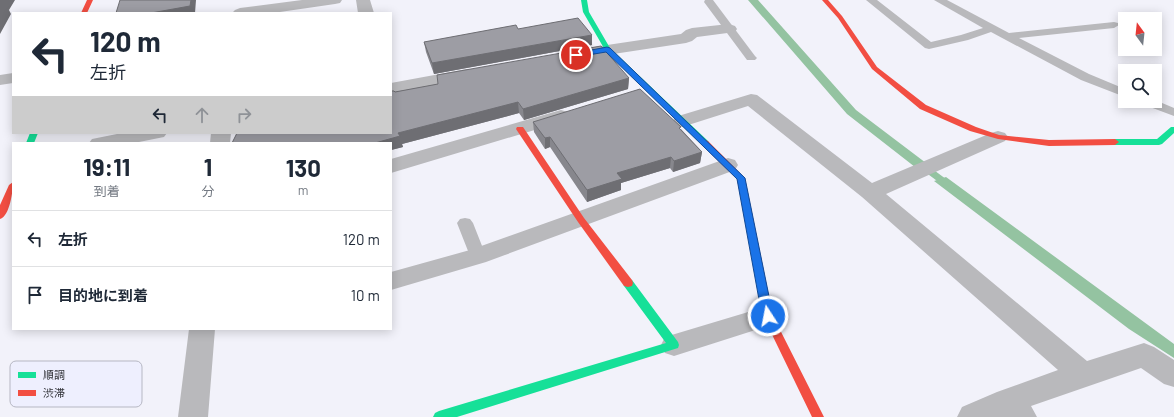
<!DOCTYPE html>
<html lang="ja">
<head>
<meta charset="utf-8">
<style>
  body { margin:0; font-family:Barlow,"Noto Sans JP",sans-serif; background:#f2f2f3; color:#1f2937; height:100vh; display:flex; flex-direction:column; font-size:15px; white-space:nowrap }
  * { box-sizing:border-box; margin:0 }
  p { font-size:13px; color:#747a83 }
  .icon { flex:none; width:22px; height:22px; fill:none; stroke:currentColor; stroke-width:2; stroke-linecap:round; stroke-linejoin:round }
  .map { position:relative; flex:1; overflow:hidden }
  .details { position:absolute; left:12px; top:142px; width:380px; height:188px; display:flex; flex-direction:column; background:#fff; border-radius:0px; box-shadow:0 2px 10px #0003 }
  .details>* { flex:none }
  .guide { position:absolute; left:12px; top:12px; width:380px; height:122px; border-radius:0px; box-shadow:0 2px 10px #0003; background:#fff; color:#1f2937; overflow:hidden }
  .needle { width:26px; rotate:345deg }
  .buttons { position:absolute; left:1118px; top:12px; display:grid; gap:8px }
  .buttons a { display:grid; place-items:center; width:44px; height:44px; border-radius:0px; background:#fff; box-shadow:0 2px 10px #0003; font-size:20px }
  .pin { position:absolute; display:grid; place-items:center; width:34px; height:34px; color:#fff; margin:-17px; border:2px solid #fff; border-radius:50%; box-shadow:0 1px 4px #0007 }
  .me { position:absolute; width:44px; margin:-22px; rotate:349deg; stroke-linejoin:round; filter:drop-shadow(0 0 3px #0008) }
  .turn { display:flex; align-items:center; gap:14px; height:84px; padding:0 12px; font-size:18px }
  .turn .icon { width:52px; height:52px; stroke-width:2.5 }
  .turn b { display:block; font-size:28px; line-height:34px }
  .lanes { display:flex; align-items:center; height:38px; padding:0 12px; background:#0003; justify-content:center; gap:20px; direction:ltr }
  .lanes .off { opacity:.35 }
  .eta { display:flex; justify-content:space-evenly; align-items:center; height:68px; text-align:center }
  .eta b { font-size:24px; font-weight:700; line-height:28px }
  ul { padding:0; list-style:none }
  li { display:flex; align-items:center; gap:12px; height:56px; padding:0 12px; border-top:1px solid #e0e1e3 }
  li div { flex:1 }
  li b { display:block; font-size:15px }
  li em { font-style:normal }
  .map>svg:first-child { display:block }
  .water { fill:#94c3a1 }
  .lines { fill:none; stroke-linecap:round; stroke-linejoin:round }
  .stream { fill:#94c3a1; fill-rule:evenodd }
  .lane { fill:#b9b9bc; fill-rule:evenodd }
  .street { fill:#b9b9bc; fill-rule:evenodd }
  .fast { fill:#16e098; fill-rule:evenodd }
  .jam { fill:#f24e42; fill-rule:evenodd }
  .wall { fill:#87878d }
  .shaded-wall { fill:#6e6e73 }
  .building { fill:#9d9da4; stroke:#6e6e73 }
  .route { fill:#1a73e8; stroke:#114b97 }
  .key { fill:#eeeffe; stroke:#b6b7c3; stroke-width:1 }
  .key-label { font-size:11px; fill:#323339 }
</style>
</head>
<body>
<div class="map">
<svg width="1174" height="417" viewBox="0 0 1174 417">
  <rect width="100%" height="100%" fill="#f2f2fa"/>
  <path class="water" d="M748,0H758L856,110L926,163L915,167L847,114Z
    M946,177L1174,344V358L1129,329L934,181Z"/>
  <g class="lines">
    <path class="stream" d="M921,165H927L950,182L951,184L950,186H944L921,169L920,167Z"/>
    <path class="lane" d="M705,0H713L755,56L757,58L755,60H747L704,2Z
      M866,0H877L931,42L961,35L983,28L934,0H947L1009,33L1114,22L1118,23L1119,25L1114,28L1019,38L1089,74L1125,89V97L1081,80L991,32L968,40L929,49L925,48Z
      M1155,100L1174,108V116L1142,104L1140,101Z
      M465,218L470,219L473,223L486,256L484,260L478,262L472,260L470,256L457,223L460,219Z"/>
    <path class="street" d="M302,0H342L340,3L335,4L273,13H232L235,10L240,8Z
      M356,0H370L374,13H358Z
      M729,24L735,26L737,29L735,32L697,37L692,41L686,43L587,58L581,57L579,53L581,49L587,48L681,34L686,30L692,28Z
      M467,69L473,70L476,74L473,78L391,93V83Z
      M13,73V83L0,85V75Z
      M751,94L757,95L872,183L991,133L998,131L1005,133L1008,137L1005,141L886,194L1087,361L1144,343L1154,347L1174,360V387L1164,384L1141,368L1031,406L1037,417H957L962,407L997,392L1058,370L862,197L748,106L682,127L675,125L673,121L675,117Z
      M561,110L568,112L570,116L568,120L391,173V159Z
      M122,133H167L164,137L134,143H89L92,139Z
      M211,133H231L230,143H210Z
      M728,158L735,160L738,165L735,170L486,262L391,290V272L470,250Z
      M768,306L777,309L781,316L777,323L674,356L665,353L661,345L665,337Z
      M189,329H215L208,417H178Z"/>
    <path class="fast" d="M581,0H587L589,12L610,48L708,141L709,143L708,145H702L605,50L583,12Z
      M1171,127H1174V133L1162,144L1159,145H1115L1111,142L1115,139H1157Z
      M30,133H38L34,143H26Z
      M628,279L632,280L678,342L679,345L678,348L457,417H433L435,413L439,411L666,343L624,286L623,283L624,280Z"/>
    <path class="jam" d="M87,0H93L87,13H81Z
      M822,0H828L842,16L877,67L926,105L976,127L999,135L1049,140L1115,139L1119,142L1115,145L1049,146L998,139L970,131L920,109L872,69L838,18Z
      M517,127H523L584,218L632,280L633,283L632,286L628,287L624,286L578,222L516,129Z
      M705,140L708,141L745,178L773,316L824,417H812L763,316L737,179L702,145L701,143L702,141Z
      M13,182C13,191 10,216 0,219V205L9,185Z"/>
  </g>
  <path class="wall" d="M518,29L592,35V45L434,74L426,52L424,42Z
    M629,78L628,89L524,120L519,113L402,144L403,147L391,150L395,92L438,84Z
    M533,122L681,129L702,152L700,163L673,172L670,168L621,183V190L587,202L550,147L545,149L534,132Z"/>
  <path class="shaded-wall" d="M0,0H15L9,10L11,14L0,34Z
    M191,0H196L195,13H151Z
    M592,35V45L434,74L432,63Z
    M629,78L628,89L524,120L523,109Z
    M518,102L519,113L402,144L403,147L391,150V143H375L398,133Z
    M550,137V147L545,149V138Z
    M702,152L700,163L673,172L674,161Z
    M671,157L670,168L621,183V190L587,202V190L617,173Z"/>
  <path class="building" d="M120,0H191L190,6L151,13H116Z
    M578,18L592,35L432,63L424,42L516,25L518,29Z
    M601,46L629,78L523,109L518,102L398,133L400,136L375,143H232L237,133H391V91H394L395,92L438,84L437,75Z
    M640,89L681,127L679,128L702,152L674,161L671,157L617,173L622,179L587,190L550,137L545,138L533,122Z"/>
  <path class="route" d="M607,47L610,48L745,178L773,316L771,319L768,321L764,319L762,316L737,179L606,52L576,57L573,55L576,53Z"/>
  <rect x="10" y="361" width="132" height="46" rx="6" class="key"/>
  <rect x="18" y="372" width="18" height="6" fill="#16e098"/>
  <rect x="18" y="390" width="18" height="6" fill="#f24e42"/>
  <g class="key-label">
    <text x="43" y="379">順調</text>
    <text x="43" y="397">渋滞</text>
  </g>
</svg>
<div class="buttons">
<a><svg class="needle" viewBox="-14 -14 28 28"><path d="M0-13l5 13h-10z" fill="#e53935"/><path d="M0 13l5-13h-10z" fill="#747a83"/></svg></a>
<a><svg class="icon" aria-label="search" viewBox="0 0 24 24"><circle cx="10" cy="10" r="6"/><path d="M15 15l6 6"/></svg></a>
</div>
<div class="pin" style="left:576px;top:55px;background:#d93025"><svg class="icon" aria-label="arrive" viewBox="0 0 24 24"><path d="M6 21V4h12l-3 4 3 4H6"/></svg></div>
<svg class="me" style="left:768px;top:316px" viewBox="-20 -20 40 40"><circle r="17" fill="#1a73e8" stroke="#fff" stroke-width="3"/><path d="M0-11L8 9 0 5-8 9z" fill="#fff"/></svg>
<div class="guide">
<div class="turn"><svg class="icon" aria-label="left" viewBox="0 0 24 24"><path d="M17 20v-9H6M10 6l-5 5 5 5"/></svg><div><b>120 m</b>左折</div></div>
<div class="lanes"><svg class="icon" aria-label="left" viewBox="0 0 24 24"><path d="M17 20v-9H6M10 6l-5 5 5 5"/></svg><svg class="icon off" aria-label="ahead" viewBox="0 0 24 24"><path d="M12 20V5M6 11l6-6 6 6"/></svg><svg class="icon off" aria-label="right" viewBox="0 0 24 24"><path d="M7 20v-9h11M14 6l5 5-5 5"/></svg></div>
</div>
<section class="details">
<div class="eta">
<div><b>19:11</b><p>到着</p></div>
<div><b>1</b><p>分</p></div>
<div><b>130</b><p>m</p></div>
</div>
<ul>
<li><svg class="icon" aria-label="left" viewBox="0 0 24 24"><path d="M17 20v-9H6M10 6l-5 5 5 5"/></svg><div><b>左折</b></div><em>120 m</em></li>
<li><svg class="icon" aria-label="arrive" viewBox="0 0 24 24"><path d="M6 21V4h12l-3 4 3 4H6"/></svg><div><b>目的地に到着</b></div><em>10 m</em></li>
</ul>
</section>
</div>
</body>
</html>
